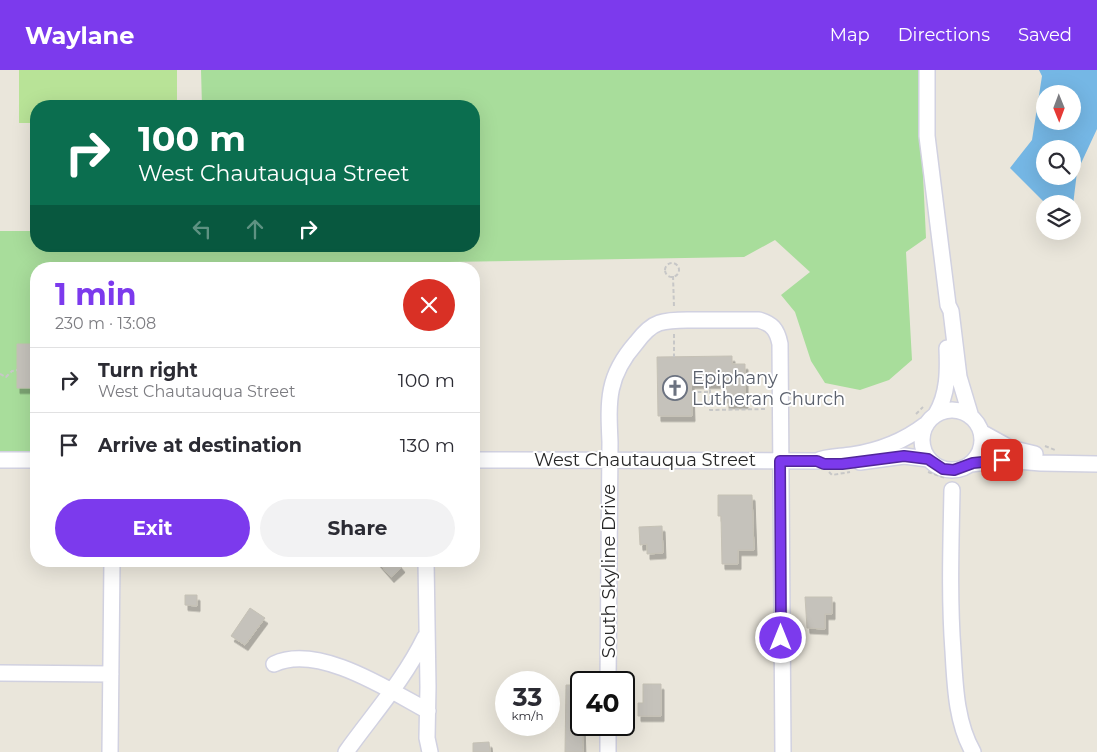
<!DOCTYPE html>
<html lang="en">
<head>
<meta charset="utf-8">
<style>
  body { margin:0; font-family:Montserrat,sans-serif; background:#f2f2f3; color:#2b2b33; height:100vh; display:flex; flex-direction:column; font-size:19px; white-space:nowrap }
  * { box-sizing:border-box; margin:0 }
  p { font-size:16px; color:#7c7c81 }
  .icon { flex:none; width:28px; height:28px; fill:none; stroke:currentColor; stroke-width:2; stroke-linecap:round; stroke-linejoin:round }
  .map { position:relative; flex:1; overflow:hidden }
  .panel { position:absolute; left:30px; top:192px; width:450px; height:305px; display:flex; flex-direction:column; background:#fff; border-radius:20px; box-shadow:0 5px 20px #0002 }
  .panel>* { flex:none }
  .top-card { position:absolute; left:30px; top:30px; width:450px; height:152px; border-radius:20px; box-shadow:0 5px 20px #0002; background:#0b6e4f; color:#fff; overflow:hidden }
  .needle { width:32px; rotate:179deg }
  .tools { position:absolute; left:1036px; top:15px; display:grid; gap:10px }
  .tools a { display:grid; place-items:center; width:45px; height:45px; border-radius:50%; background:#fff; box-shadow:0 5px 20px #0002; font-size:25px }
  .speed { position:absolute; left:495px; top:601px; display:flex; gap:10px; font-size:25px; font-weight:700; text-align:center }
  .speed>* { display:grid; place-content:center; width:65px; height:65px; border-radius:50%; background:#fff; box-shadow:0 5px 20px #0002; line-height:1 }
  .speed small { font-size:12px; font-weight:400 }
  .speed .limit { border:2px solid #111; border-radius:8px; background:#fff; color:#111 }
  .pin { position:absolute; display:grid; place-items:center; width:42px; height:42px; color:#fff; margin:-21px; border-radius:10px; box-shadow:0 2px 8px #0006 }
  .me { position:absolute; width:55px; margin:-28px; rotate:0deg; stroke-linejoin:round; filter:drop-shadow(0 0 4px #0008) }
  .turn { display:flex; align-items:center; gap:18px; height:105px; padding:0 25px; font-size:22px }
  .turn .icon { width:65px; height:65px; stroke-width:2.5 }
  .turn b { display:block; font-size:35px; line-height:42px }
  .lanes { display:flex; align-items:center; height:48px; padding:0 25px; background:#0003; justify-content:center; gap:25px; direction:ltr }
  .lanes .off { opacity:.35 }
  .round { display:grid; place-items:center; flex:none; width:52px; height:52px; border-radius:26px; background:#f2f2f3 }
  .head { display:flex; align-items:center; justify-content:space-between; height:85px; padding:0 25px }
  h1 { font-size:30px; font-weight:700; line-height:38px; color:#7c3aed }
  .cta { display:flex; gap:10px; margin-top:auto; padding:10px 25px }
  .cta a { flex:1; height:58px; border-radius:30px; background:#7c3aed; color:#fff; font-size:20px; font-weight:700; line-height:58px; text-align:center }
  .cta a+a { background:#f2f2f3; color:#2b2b33 }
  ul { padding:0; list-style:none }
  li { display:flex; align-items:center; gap:15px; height:65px; padding:0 25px; border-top:1px solid #e1e1e2 }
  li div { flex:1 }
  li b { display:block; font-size:19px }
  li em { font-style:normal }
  header { display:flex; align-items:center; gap:30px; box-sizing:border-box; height:70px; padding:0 25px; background:#7c3aed; color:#fff }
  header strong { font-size:24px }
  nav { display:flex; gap:28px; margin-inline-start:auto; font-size:18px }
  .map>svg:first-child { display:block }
  .green { fill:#a8dd9b }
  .pitch { fill:#b8e397 }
  .water { fill:#75b7e5; fill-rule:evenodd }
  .building { fill:#c5c2bb; stroke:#c5c1b5; filter:url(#shadow) }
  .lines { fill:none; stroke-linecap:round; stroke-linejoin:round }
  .minor-casing { stroke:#d1d1e0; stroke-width:18 }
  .path { stroke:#c7c7c7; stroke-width:2; stroke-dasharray:4 2.5; stroke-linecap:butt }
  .minor { stroke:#fff; stroke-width:15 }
  .route-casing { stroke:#51269a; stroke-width:12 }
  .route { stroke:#7c3aed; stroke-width:9 }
  .labels { text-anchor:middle; stroke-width:4; stroke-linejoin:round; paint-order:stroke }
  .worship-label { font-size:18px; fill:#5b616d; stroke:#fff; text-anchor:start }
  .street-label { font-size:18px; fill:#282828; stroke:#fff }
</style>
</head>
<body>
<header>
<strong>Waylane</strong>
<nav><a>Map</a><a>Directions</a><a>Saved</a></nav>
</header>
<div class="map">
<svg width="1097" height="682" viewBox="0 0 1097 682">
  <defs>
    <filter id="shadow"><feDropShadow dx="3" dy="5.5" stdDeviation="0" flood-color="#0004"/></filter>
  </defs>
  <rect width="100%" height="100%" fill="#eae6db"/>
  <path class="green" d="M201,0H918L926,168L906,182L912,290L889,310L860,320L825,313L811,291L795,242L781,225L810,202L775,170L744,187L323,194V199H36V382L0,381V161H36V176H474V36H202Z"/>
  <path class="pitch" d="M19,0H177V36H36V53H19Z"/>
  <path class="water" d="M1039,0H1097V59L1077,102L1073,135L1072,134H1046L1010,98L1032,70L1042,6ZM1045,24H1072V51H1045ZM1045,79H1072V106H1045Z"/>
  <path class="building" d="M17,274H36V304H34V318H17Z
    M732,286V294H745V333H726V313H691L692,346H658L657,287Z
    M718,425H752L754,480H738V494H722L721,446H718Z
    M662,456L663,483L647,484V474L640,475L639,457Z
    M377,491H397L402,497L391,507Z
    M185,525H197V536L185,535Z
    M805,527H832V544H825V559L807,558Z
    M250,538L265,548L245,575L231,566Z
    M643,614H661V646H638V633H643Z
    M566,615H581L583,682H565Z
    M489,672L490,682H473V673Z"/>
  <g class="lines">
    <defs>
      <path id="minor" d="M927,0V66L948,235L951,241L959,307L971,347
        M922 370a30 30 0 1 1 60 0a30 30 0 1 1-60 0Z
        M936,344C948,324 948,301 947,278
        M981,362L1010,378L1035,384
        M0,390H36
        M474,390L817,391C827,386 840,387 852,385C878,381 904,371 925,355
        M860,392L904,386L928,389
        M971,394L1002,390L1041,393L1097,394
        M952,420C951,474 949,527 953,581C955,615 956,652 973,682
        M426,491L428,617L427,668L430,682
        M274,594C318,573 389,620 428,641
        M0,603L111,604
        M608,612L610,372C608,330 607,306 636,273C642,265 650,256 659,253C671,249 685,250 697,250C718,250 738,250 759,250C772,254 777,259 780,274L783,682
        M110,682L112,491
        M346,682C374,643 404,610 425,567
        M608,682V655"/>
    </defs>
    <use href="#minor" class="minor-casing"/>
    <path class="path" d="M665 200a7 7 0 1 1 14 0a7 7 0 1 1-14 0Z
      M673,206L674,237
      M674,264V287
      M0,304L6,307L12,301L17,300
      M710,313V340L767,339
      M691,322H710
      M916,344L923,337
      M1045,376L1055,380
      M829,402L832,405L850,402
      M928,402L945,408"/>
    <use href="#minor" class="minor"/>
  </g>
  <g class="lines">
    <defs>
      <path id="route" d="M781,568L780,391H817L824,394H842L904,386L928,389L943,399L954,400L973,393L1002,390"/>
    </defs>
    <use href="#route" class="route-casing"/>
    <use href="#route" class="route"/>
  </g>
  <defs>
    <symbol id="church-ring" viewBox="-11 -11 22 22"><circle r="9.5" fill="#fff" stroke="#6b7280" stroke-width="1.5"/><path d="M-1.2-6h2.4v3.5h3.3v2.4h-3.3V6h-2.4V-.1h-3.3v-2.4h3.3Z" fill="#6b7280"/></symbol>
  </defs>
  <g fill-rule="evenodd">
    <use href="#church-ring" x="661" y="304" width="28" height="28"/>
  </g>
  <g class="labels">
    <g class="worship-label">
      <text x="692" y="314">Epiphany<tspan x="692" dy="21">Lutheran Church</tspan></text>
    </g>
    <g class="street-label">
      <text x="645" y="396">West Chautauqua Street</text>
      <text transform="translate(609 501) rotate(-90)" y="6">South Skyline Drive</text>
    </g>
  </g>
</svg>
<div class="tools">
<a><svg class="needle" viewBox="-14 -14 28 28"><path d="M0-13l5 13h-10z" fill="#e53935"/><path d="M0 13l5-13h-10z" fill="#7c7c81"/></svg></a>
<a><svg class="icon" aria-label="search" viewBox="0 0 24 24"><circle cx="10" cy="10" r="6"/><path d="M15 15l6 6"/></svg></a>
<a><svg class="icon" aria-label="layers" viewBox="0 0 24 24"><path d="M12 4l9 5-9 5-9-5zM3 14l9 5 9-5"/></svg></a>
</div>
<div class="speed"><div>33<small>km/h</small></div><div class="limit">40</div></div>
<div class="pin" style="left:1002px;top:390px;background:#d93025"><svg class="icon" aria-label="arrive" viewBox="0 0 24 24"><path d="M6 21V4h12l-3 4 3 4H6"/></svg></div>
<svg class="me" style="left:781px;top:568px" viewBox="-20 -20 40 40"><circle r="17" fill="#7c3aed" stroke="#fff" stroke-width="3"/><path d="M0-11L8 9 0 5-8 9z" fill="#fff"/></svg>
<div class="top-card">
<div class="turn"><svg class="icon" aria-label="right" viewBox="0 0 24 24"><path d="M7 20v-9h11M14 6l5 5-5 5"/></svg><div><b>100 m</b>West Chautauqua Street</div></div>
<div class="lanes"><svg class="icon off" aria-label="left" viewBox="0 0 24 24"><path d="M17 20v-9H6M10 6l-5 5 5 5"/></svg><svg class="icon off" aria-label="ahead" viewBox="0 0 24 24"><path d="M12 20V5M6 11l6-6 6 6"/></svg><svg class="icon" aria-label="right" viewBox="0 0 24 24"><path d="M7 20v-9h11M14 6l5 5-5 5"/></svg></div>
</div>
<section class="panel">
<div class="head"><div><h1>1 min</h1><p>230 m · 13:08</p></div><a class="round" style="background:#d93025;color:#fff"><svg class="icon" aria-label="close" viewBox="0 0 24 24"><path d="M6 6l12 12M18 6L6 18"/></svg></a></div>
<ul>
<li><svg class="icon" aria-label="right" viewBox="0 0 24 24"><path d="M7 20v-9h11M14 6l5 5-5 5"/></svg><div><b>Turn right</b><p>West Chautauqua Street</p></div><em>100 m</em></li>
<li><svg class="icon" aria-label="arrive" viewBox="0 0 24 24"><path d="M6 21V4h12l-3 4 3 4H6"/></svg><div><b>Arrive at destination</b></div><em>130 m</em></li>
</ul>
<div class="cta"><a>Exit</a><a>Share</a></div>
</section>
</div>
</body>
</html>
